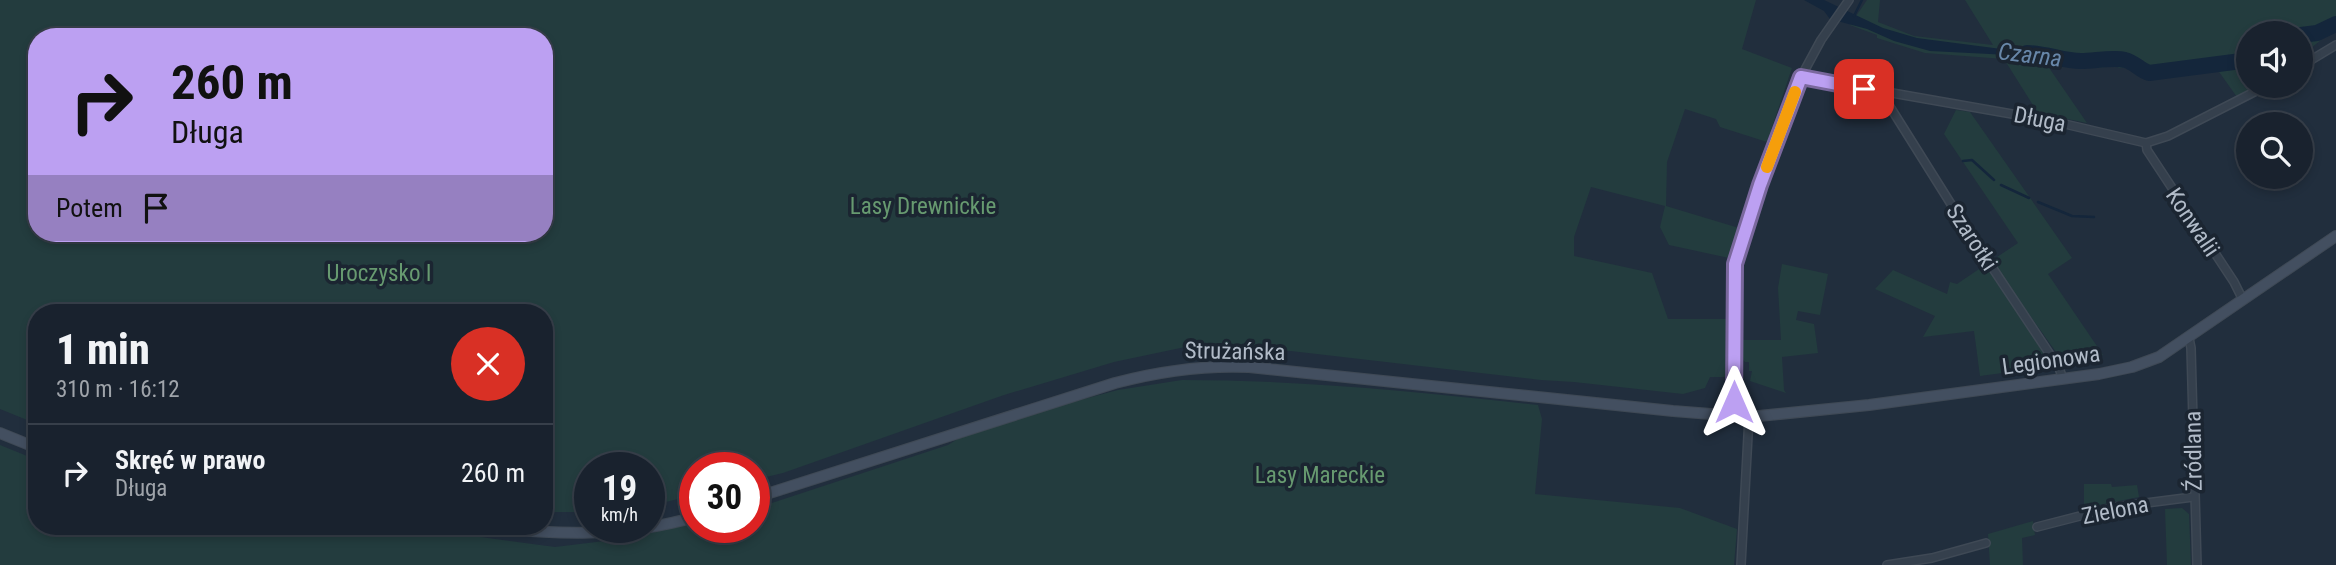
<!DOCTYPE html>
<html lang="pl">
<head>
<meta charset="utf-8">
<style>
  body { margin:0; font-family:"Roboto Condensed",sans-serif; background:#262f3a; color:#f1f3f6; height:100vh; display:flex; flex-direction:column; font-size:26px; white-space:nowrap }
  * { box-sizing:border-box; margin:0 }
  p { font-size:23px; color:#9fa4aa }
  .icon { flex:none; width:38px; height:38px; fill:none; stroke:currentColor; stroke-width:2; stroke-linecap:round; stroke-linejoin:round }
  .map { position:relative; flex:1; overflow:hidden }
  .drawer { position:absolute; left:28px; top:304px; width:525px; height:231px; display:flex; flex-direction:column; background:#19222e; border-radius:28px; box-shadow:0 4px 10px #0003,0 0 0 2px #373f4a }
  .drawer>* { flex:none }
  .top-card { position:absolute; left:28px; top:28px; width:525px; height:214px; border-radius:28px; box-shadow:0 4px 10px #0003,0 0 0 2px #373f4a; background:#bca0f2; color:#111; overflow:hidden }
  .buttons { position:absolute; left:2236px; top:21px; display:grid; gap:14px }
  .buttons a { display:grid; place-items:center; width:77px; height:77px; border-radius:50%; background:#19222e; box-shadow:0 4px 10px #0003,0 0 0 2px #373f4a; font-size:35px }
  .speed { position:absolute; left:574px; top:452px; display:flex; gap:14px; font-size:35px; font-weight:700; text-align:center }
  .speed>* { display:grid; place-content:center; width:91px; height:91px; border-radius:50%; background:#19222e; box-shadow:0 4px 10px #0003,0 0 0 2px #373f4a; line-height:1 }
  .speed small { font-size:18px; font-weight:400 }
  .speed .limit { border:10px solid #d22; background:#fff; color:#111 }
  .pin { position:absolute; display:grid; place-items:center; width:60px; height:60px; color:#fff; margin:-30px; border-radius:14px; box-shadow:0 4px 10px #0006 }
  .me { position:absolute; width:77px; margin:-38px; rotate:0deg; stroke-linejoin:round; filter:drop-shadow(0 0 5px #0008) }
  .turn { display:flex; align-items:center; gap:24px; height:147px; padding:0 28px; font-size:32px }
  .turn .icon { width:91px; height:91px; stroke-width:2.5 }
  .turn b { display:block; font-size:49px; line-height:60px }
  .then { display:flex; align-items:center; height:66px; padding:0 28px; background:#0003; gap:14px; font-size:26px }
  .round { display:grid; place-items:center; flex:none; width:74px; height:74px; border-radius:37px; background:#262f3a }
  .head { display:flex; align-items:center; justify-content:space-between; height:119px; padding:0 28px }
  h1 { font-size:42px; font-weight:800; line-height:52px }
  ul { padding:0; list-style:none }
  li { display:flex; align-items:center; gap:21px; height:98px; padding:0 28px; border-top:2px solid #373f4a }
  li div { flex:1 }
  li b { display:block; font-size:26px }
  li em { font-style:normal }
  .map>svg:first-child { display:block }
  .green { fill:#233c3e; fill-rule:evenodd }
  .water { fill:#14263b }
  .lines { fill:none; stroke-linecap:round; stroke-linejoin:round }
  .stream { stroke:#14263b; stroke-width:2.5 }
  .river { stroke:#14263b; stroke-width:16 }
  .minor-casing { stroke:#3f4955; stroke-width:10 }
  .secondary-casing { stroke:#3f4955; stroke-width:12 }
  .minor { stroke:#35404d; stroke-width:7 }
  .secondary { stroke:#434f60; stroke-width:10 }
  .route-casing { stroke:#7a689d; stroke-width:18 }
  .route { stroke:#bca0f2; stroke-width:12 }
  .slow { stroke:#f59e0b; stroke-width:12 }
  .labels { text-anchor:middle; stroke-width:7; stroke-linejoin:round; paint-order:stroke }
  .street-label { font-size:23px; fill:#b1bbc8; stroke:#1b2531 }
  .park-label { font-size:23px; fill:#679a70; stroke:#1b2531 }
  .water-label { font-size:24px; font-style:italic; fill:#6887a9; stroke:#1b2531 }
</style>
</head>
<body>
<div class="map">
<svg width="2336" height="565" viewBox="0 0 2336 565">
  <rect width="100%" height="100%" fill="#212e3d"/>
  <path class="green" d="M0,0H1756L1742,49L1792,68L1767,142L1720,127L1716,119L1685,109L1667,162L1666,206L1739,228L1729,258L1669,245L1660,227L1665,206L1591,187L1574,237V256L1652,273L1668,319H1727L1726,377H1710L1705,388L1683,394L1574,382L1541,380L1291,351L1190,346L1114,362L1004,395L783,473L754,480V467H695V495L649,506V467H590V512H544V313H37V424L0,409ZM65,31L70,37H544V233H37V37H61Z
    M1867,0H1880L1878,22L1914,36L1993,45L1965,0H2336V29L2319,36L2321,40L2301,56V33H2249V86H2257L2237,97L2217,69L2141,76L2126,68H2119L2115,66L2098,68L2093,66L2043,59L2087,123L2038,113L2004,59L1925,53L1877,38V35L1850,25Z
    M1956,110L1970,112L2072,258L2048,274L2103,355L2066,366L1991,261L2018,243L1944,134Z
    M1782,264L1828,274L1820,315L1798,311L1796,320L1814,324L1818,353L1782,357L1784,390L1786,393L1750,381L1752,371H1749V362H1745L1740,356L1742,352L1739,345L1743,340H1781L1778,288Z
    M1985,265L2049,361L2046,367L1980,376L1974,331L1923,337L1935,316L1875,289L1893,270L1947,294L1950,282L1957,284Z
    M1182,380C1301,380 1420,392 1538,405L1542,419L1535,494L1680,508L1737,529L1734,565H0V445L37,460V527H407L555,547L629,538L695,523V527H754V509L948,445L975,428L1118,390Z
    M2084,484H2111L2112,487L2137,485L2139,497L2084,508Z
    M2182,508L2189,514L2191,565H2167L2165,509Z
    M2033,521L2035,535L2022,538L2023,565H1990L1988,534Z"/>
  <path class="water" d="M1804,0H1824L1883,28L1917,38L2009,50L2045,49L2047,57L1930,51L1894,41L1867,29L1830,19L1824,11Z"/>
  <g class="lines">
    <path class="stream" d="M1854,16L1862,0
      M1963,161L1972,160L1994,180
      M2001,185L2029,198
      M2038,202L2072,216L2094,217"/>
    <path class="river" d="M2301,35L2317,33L2336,24
      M2027,53C2046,53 2063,61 2081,61C2094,61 2114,57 2125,60C2134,62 2140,70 2149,73L2249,60"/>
    <defs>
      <path id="minor" d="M2301,66L2336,45
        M1801,77L2052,121L2146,143L2168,136L2266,86
        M1885,93L1887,102L1966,228L2059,368L2063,379
        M2146,143L2147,150L2234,282L2243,300
        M2189,338L2191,348L2197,565
        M1733,416L1735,264L1773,148L1801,77L1821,40L1849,0
        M2037,527L2115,507L2193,497
        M1741,565L1749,417
        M1887,565L1932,558L1986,543"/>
      <path id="secondary" d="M0,433L37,448
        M754,498L1115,383C1160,371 1202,365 1249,367L1673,411L1749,417L1869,405L2099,374L2132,367L2159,357L2336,236
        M485,527C556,535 626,537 695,517"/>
    </defs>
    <use href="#minor" class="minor-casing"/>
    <use href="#secondary" class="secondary-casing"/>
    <use href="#minor" class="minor"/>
    <use href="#secondary" class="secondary"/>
  </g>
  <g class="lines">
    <defs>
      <path id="route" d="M1734,402L1735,264L1760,185L1801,77L1864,89"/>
    </defs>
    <use href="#route" class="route-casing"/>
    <use href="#route" class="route"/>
    <path class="slow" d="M1767,167L1795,92"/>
  </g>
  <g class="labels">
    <g class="street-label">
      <text transform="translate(2040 119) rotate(11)" y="8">Długa</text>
      <text transform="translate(2193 222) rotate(56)" y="8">Konwalii</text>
      <text transform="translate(1972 237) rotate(57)" y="8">Szarotki</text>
      <text transform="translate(1235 351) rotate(1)" y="8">Strużańska</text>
      <text transform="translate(2051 360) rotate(-8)" y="8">Legionowa</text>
      <text transform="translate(2193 451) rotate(-91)" y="8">Źródlana</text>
      <text transform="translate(2115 510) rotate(-11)" y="8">Zielona</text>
    </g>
    <g class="park-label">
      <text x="923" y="214">Lasy Drewnickie</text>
      <text x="379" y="281">Uroczysko I</text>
      <text x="1320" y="483">Lasy Mareckie</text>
    </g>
    <g class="water-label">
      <text transform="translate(2030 55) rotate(7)" y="8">Czarna</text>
    </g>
  </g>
</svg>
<div class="buttons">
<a><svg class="icon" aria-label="sound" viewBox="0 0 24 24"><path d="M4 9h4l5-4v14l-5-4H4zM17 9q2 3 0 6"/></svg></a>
<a><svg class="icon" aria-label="search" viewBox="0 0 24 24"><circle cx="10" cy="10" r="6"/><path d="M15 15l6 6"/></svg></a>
</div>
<div class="speed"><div>19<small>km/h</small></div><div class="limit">30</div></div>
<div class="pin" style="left:1864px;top:89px;background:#d93025"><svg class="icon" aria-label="arrive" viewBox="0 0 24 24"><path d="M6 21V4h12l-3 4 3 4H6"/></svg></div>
<svg class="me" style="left:1734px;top:402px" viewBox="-20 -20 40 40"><path d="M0-17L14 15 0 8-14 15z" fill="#bca0f2" stroke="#fff" stroke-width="4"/></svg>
<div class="top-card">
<div class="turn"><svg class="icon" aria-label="right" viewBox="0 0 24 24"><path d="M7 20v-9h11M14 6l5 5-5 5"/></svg><div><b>260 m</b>Długa</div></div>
<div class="then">Potem<svg class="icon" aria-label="arrive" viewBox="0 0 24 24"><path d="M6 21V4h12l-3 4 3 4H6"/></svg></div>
</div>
<section class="drawer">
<div class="head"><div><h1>1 min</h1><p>310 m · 16:12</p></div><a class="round" style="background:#d93025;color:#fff"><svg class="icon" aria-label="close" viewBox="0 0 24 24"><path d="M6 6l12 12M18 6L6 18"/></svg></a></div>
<ul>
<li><svg class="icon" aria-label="right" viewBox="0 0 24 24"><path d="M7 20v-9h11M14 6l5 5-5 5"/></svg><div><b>Skręć w prawo</b><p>Długa</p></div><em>260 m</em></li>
</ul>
</section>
</div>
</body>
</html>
